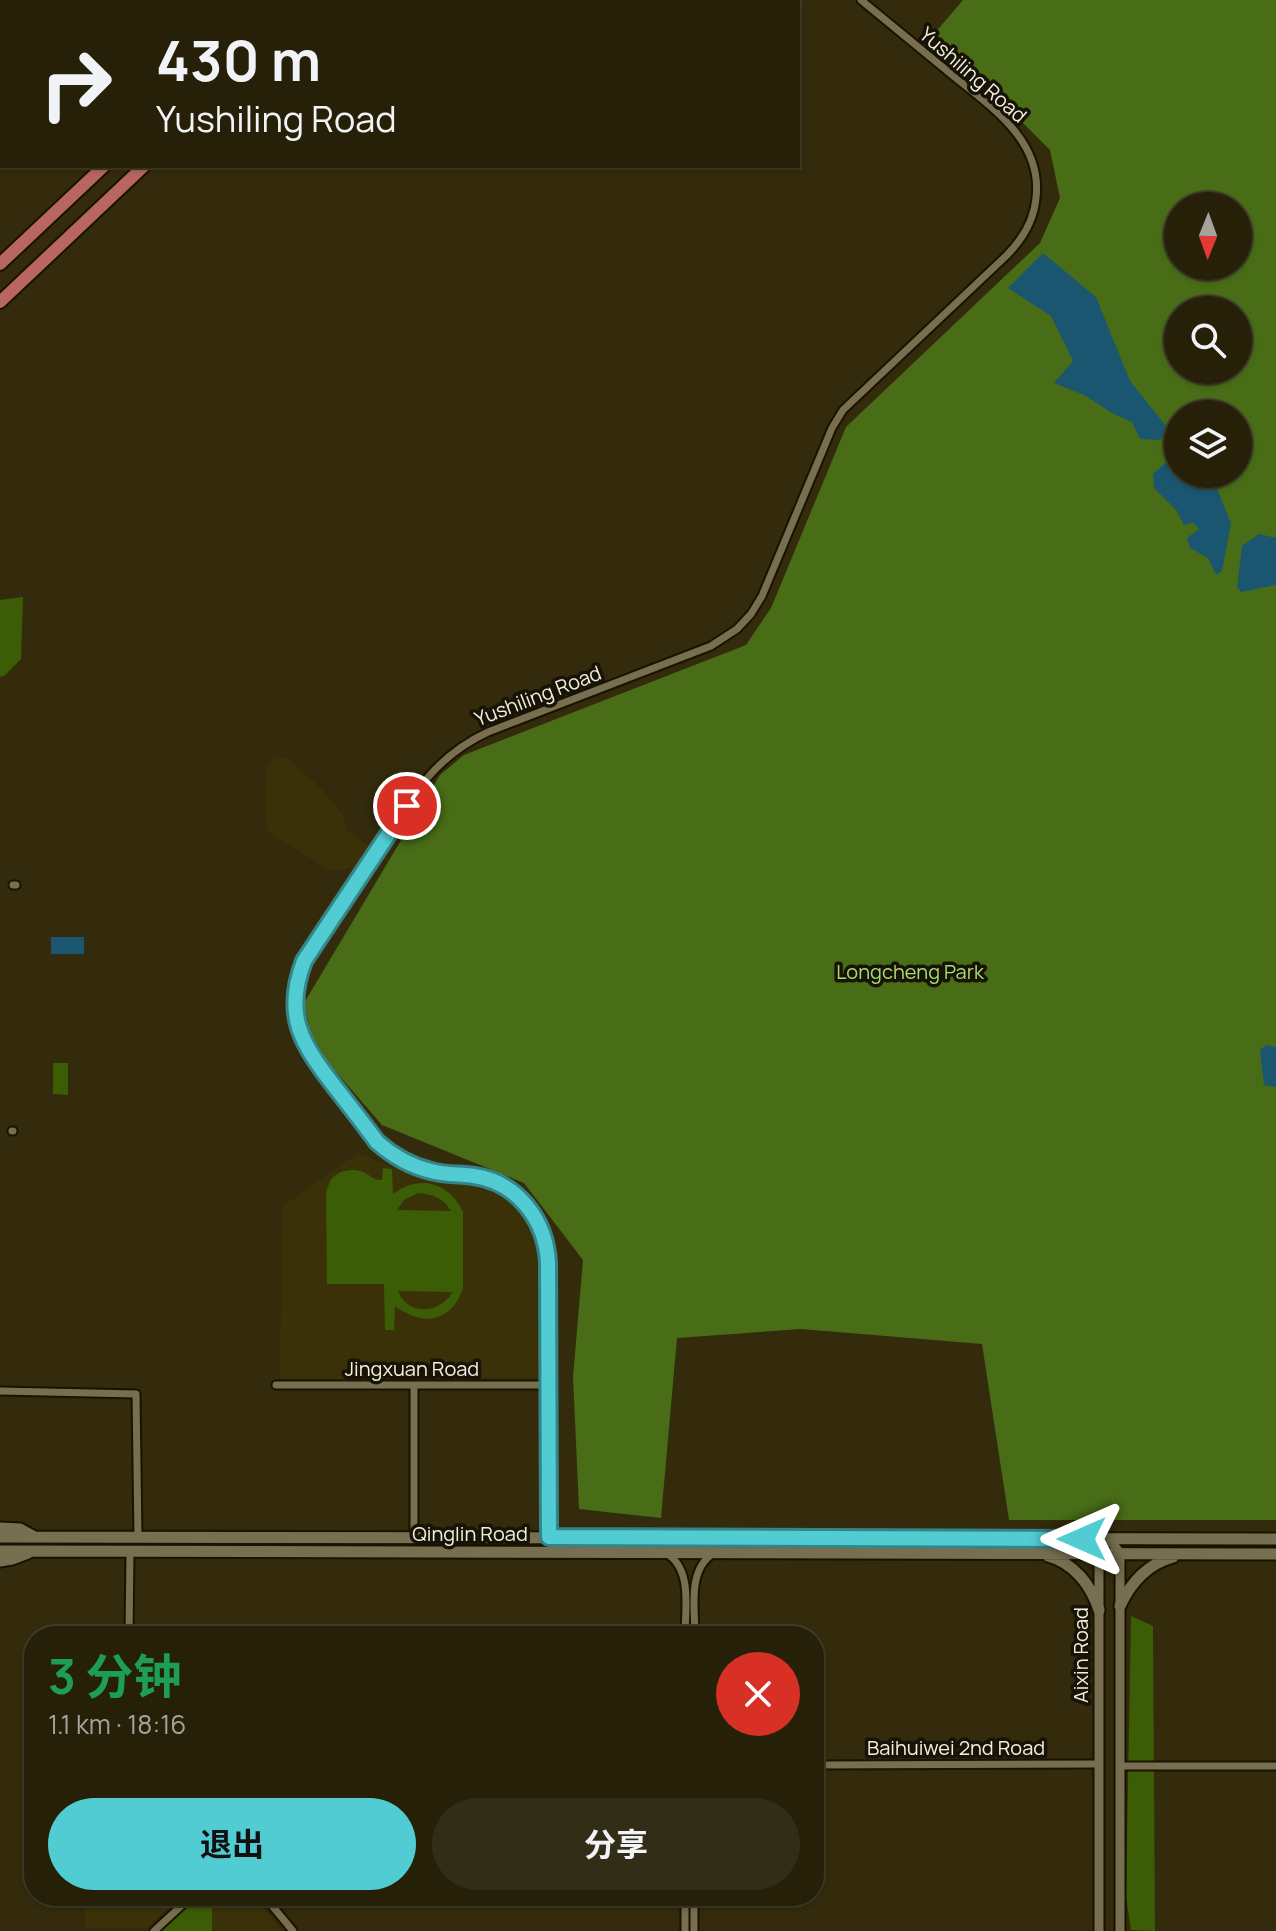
<!DOCTYPE html>
<html lang="zh">
<head>
<meta charset="utf-8">
<style>
  body { margin:0; font-family:Manrope,"Noto Sans SC",sans-serif; background:#322d17; color:#f1f3f6; height:100vh; display:flex; flex-direction:column; font-size:30px; white-space:nowrap }
  * { box-sizing:border-box; margin:0 }
  p { font-size:26px; color:#a4a39c }
  .icon { flex:none; width:44px; height:44px; fill:none; stroke:currentColor; stroke-width:2; stroke-linecap:round; stroke-linejoin:round }
  .map { position:relative; flex:1; overflow:hidden }
  .drawer { position:absolute; left:24px; top:1626px; width:800px; height:280px; display:flex; flex-direction:column; background:#262009; border-radius:32px; box-shadow:0 2px 6px #0004,0 0 0 2px #423e2a }
  .drawer>* { flex:none }
  .guide { position:absolute; left:0px; top:0px; width:800px; height:168px; box-shadow:0 2px 6px #0004,0 0 0 2px #423e2a; background:#262009; color:#f1f3f6; overflow:hidden }
  .needle { width:52px; rotate:181deg }
  .buttons { position:absolute; left:1164px; top:192px; display:grid; gap:16px }
  .buttons a { display:grid; place-items:center; width:88px; height:88px; border-radius:50%; background:#262009; box-shadow:0 2px 6px #0004,0 0 0 2px #423e2a; font-size:40px }
  .pin { position:absolute; display:grid; place-items:center; width:68px; height:68px; color:#fff; margin:-34px; border:4px solid #fff; border-radius:50%; box-shadow:0 2px 8px #0007 }
  .me { position:absolute; width:88px; margin:-44px; rotate:270deg; stroke-linejoin:round; filter:drop-shadow(0 0 6px #0008) }
  .turn { display:flex; align-items:center; gap:28px; height:168px; padding:0 24px; font-size:36px }
  .turn .icon { width:104px; height:104px; stroke-width:2.5 }
  .turn b { display:block; font-size:56px; line-height:68px }
  .round { display:grid; place-items:center; flex:none; width:84px; height:84px; border-radius:42px; background:#322d17 }
  .headline { display:flex; align-items:center; justify-content:space-between; height:136px; padding:0 24px }
  h1 { font-size:48px; font-weight:700; line-height:60px; color:#1e9e55 }
  .cta { display:flex; gap:16px; margin-top:auto; padding:16px 24px }
  .cta a { flex:1; height:92px; border-radius:48px; background:#51ccd2; color:#111; font-size:32px; font-weight:700; line-height:92px; text-align:center }
  .cta a+a { background:#322d17; color:#f1f3f6 }
  .map>svg:first-child { display:block }
  .built { fill:#3b3109 }
  .green { fill:#3b5d05; fill-rule:evenodd }
  .forest { fill:#486d16; fill-rule:evenodd }
  .water { fill:#1a566f }
  .lines { fill:none; stroke-linecap:round; stroke-linejoin:round }
  .minor-casing { stroke:#191300; stroke-width:11 }
  .tertiary-casing { stroke:#191300; stroke-width:13 }
  .secondary-casing { stroke:#191300; stroke-width:15 }
  .primary-casing { stroke:#191300; stroke-width:16 }
  .minor { stroke:#776f4f; stroke-width:7 }
  .tertiary { stroke:#776f4f; stroke-width:9 }
  .secondary { stroke:#776f4f; stroke-width:11 }
  .primary { stroke:#b96662; stroke-width:12 }
  .route-casing { stroke:#358588; stroke-width:20 }
  .route { stroke:#51ccd2; stroke-width:14 }
  .labels { text-anchor:middle; stroke-width:7; stroke-linejoin:round; paint-order:stroke }
  .street-label { font-size:20px; fill:#f4efdd; stroke:#171307 }
  .park-label { font-size:20px; fill:#a6dc6f; stroke:#171307 }
</style>
</head>
<body>
<div class="map">
<svg width="1276" height="1931" viewBox="0 0 1276 1931">
  <rect width="100%" height="100%" fill="#332b0c"/>
  <path class="built" d="M282,757L289,759L294,763L297,769L309,777L326,794L342,814L347,830L368,846L354,868L331,871L269,833L265,817L266,768L270,762L276,758Z
    M358,1153L426,1180L473,1185L486,1189L499,1194L520,1212L534,1236L537,1249L539,1378L280,1379L282,1207Z
    M85,1896H180L147,1928H85Z
    M198,1896H254L282,1931H159Z"/>
  <path class="green" d="M23,597L21,659L4,676L0,677V600Z
    M53,1063H68V1095L53,1094Z
    M383,1168L392,1169L393,1194C419,1174 449,1182 463,1212V1288C451,1324 422,1326 395,1306L394,1330H385L384,1284H327L326,1193C326,1193 330,1181 330,1181C337,1170 354,1167 365,1173C373,1177 373,1180 382,1180ZM418,1193C433,1194 443,1198 451,1211L397,1210L404,1200ZM398,1291L452,1292V1293C439,1314 407,1316 398,1291Z
    M1131,1616L1153,1626L1155,1931L1131,1930L1126,1896Z
    M199,1896H212V1931H160Z"/>
  <path class="forest" d="M963,0H1276V1520H1009L982,1344L801,1329L677,1338L661,1518L579,1509L573,1377L583,1260L524,1183L382,1125L330,1065L310,1032L304,1003L440,775L464,755L746,645L771,608L846,427L1040,243L1060,198L1050,150L934,34ZM1178,206H1238V266H1178ZM1178,310H1238V370H1178ZM1178,414H1238V474H1178Z"/>
  <path class="water" d="M1043,253L1096,297L1130,381L1170,431L1160,440L1140,439L1132,422L1112,413L1084,395L1054,383L1073,361L1051,316L1008,288Z
    M1178,452V474H1211L1231,523L1222,571L1216,575L1208,558L1190,548L1187,538L1199,529L1194,523L1184,525L1177,511L1154,488L1153,474Z
    M1259,534L1276,538V585L1241,592L1237,587L1242,546Z
    M51,937H84V954H51Z
    M1266,1045L1276,1047V1087L1264,1085L1260,1050Z"/>
  <g class="lines">
    <defs>
      <path id="minor" d="M13,885H16
        M12,1131H13
        M276,1385H548
        M0,1391L136,1394L138,1537
        M414,1537V1385
        M549,1537L548,1263C545,1221 518,1183 475,1176C449,1172 429,1174 404,1161C380,1148 366,1127 349,1105C310,1055 275,1017 309,952C332,917 355,882 379,848C411,799 432,758 488,732L711,646L737,629L751,614L762,596L832,428L843,410L1006,256C1022,240 1034,221 1036,198C1043,140 990,106 951,74C921,49 891,25 861,0
        M666,1553C693,1569 685,1609 685,1636
        M129,1636L130,1551
        M695,1636C695,1609 687,1569 714,1553
        M814,1765L1099,1764
        M1120,1766H1276
        M264,1896L293,1931
        M154,1931L192,1896
        M685,1931V1896
        M694,1931V1896"/>
      <path id="tertiary" d="M63,0L65,2
        M1099,1931V1553L1109,1539L1120,1553V1931"/>
      <path id="secondary" d="M0,1528L20,1529L33,1536
        M0,1537L1276,1539
        M0,1551L1276,1554
        M1048,1556C1074,1563 1091,1585 1099,1610
        M0,1561L12,1559L28,1553
        M1120,1606C1131,1582 1148,1564 1173,1557"/>
      <path id="primary" d="M278,2L280,0
        M318,2L320,0
        M0,264L104,166
        M0,302L144,166"/>
    </defs>
    <use href="#minor" class="minor-casing"/>
    <use href="#tertiary" class="tertiary-casing"/>
    <use href="#secondary" class="secondary-casing"/>
    <use href="#primary" class="primary-casing"/>
    <use href="#minor" class="minor"/>
    <use href="#tertiary" class="tertiary"/>
    <use href="#secondary" class="secondary"/>
    <use href="#primary" class="primary"/>
  </g>
  <g class="lines">
    <defs>
      <path id="route" d="M407,806L304,961C283,1016 302,1044 335,1087C349,1105 363,1123 377,1142C393,1156 410,1166 431,1171C445,1175 460,1174 474,1176C517,1182 546,1220 548,1263L549,1537L1082,1539"/>
    </defs>
    <use href="#route" class="route-casing"/>
    <use href="#route" class="route"/>
  </g>
  <g class="labels">
    <g class="street-label">
      <text transform="translate(973 75) rotate(41)" y="7">Yushiling Road</text>
      <text transform="translate(538 696) rotate(-21)" y="7">Yushiling Road</text>
      <text x="412" y="1376">Jingxuan Road</text>
      <text x="470" y="1541">Qinglin Road</text>
      <text transform="translate(1081 1655) rotate(-90)" y="7">Aixin Road</text>
      <text x="956" y="1755">Baihuiwei 2nd Road</text>
    </g>
    <g class="park-label">
      <text x="910" y="979">Longcheng Park</text>
    </g>
  </g>
</svg>
<div class="buttons">
<a><svg class="needle" viewBox="-14 -14 28 28"><path d="M0-13l5 13h-10z" fill="#e53935"/><path d="M0 13l5-13h-10z" fill="#a4a39c"/></svg></a>
<a><svg class="icon" aria-label="search" viewBox="0 0 24 24"><circle cx="10" cy="10" r="6"/><path d="M15 15l6 6"/></svg></a>
<a><svg class="icon" aria-label="layers" viewBox="0 0 24 24"><path d="M12 4l9 5-9 5-9-5zM3 14l9 5 9-5"/></svg></a>
</div>
<div class="pin" style="left:407px;top:806px;background:#d93025"><svg class="icon" aria-label="arrive" viewBox="0 0 24 24"><path d="M6 21V4h12l-3 4 3 4H6"/></svg></div>
<svg class="me" style="left:1082px;top:1539px" viewBox="-20 -20 40 40"><path d="M0-17L14 15 0 8-14 15z" fill="#51ccd2" stroke="#fff" stroke-width="4"/></svg>
<div class="guide">
<div class="turn"><svg class="icon" aria-label="right" viewBox="0 0 24 24"><path d="M7 20v-9h11M14 6l5 5-5 5"/></svg><div><b>430 m</b>Yushiling Road</div></div>
</div>
<section class="drawer">
<div class="headline"><div><h1>3 分钟</h1><p>1.1 km · 18:16</p></div><a class="round" style="background:#d93025;color:#fff"><svg class="icon" aria-label="close" viewBox="0 0 24 24"><path d="M6 6l12 12M18 6L6 18"/></svg></a></div>
<div class="cta"><a>退出</a><a>分享</a></div>
</section>
</div>
</body>
</html>
